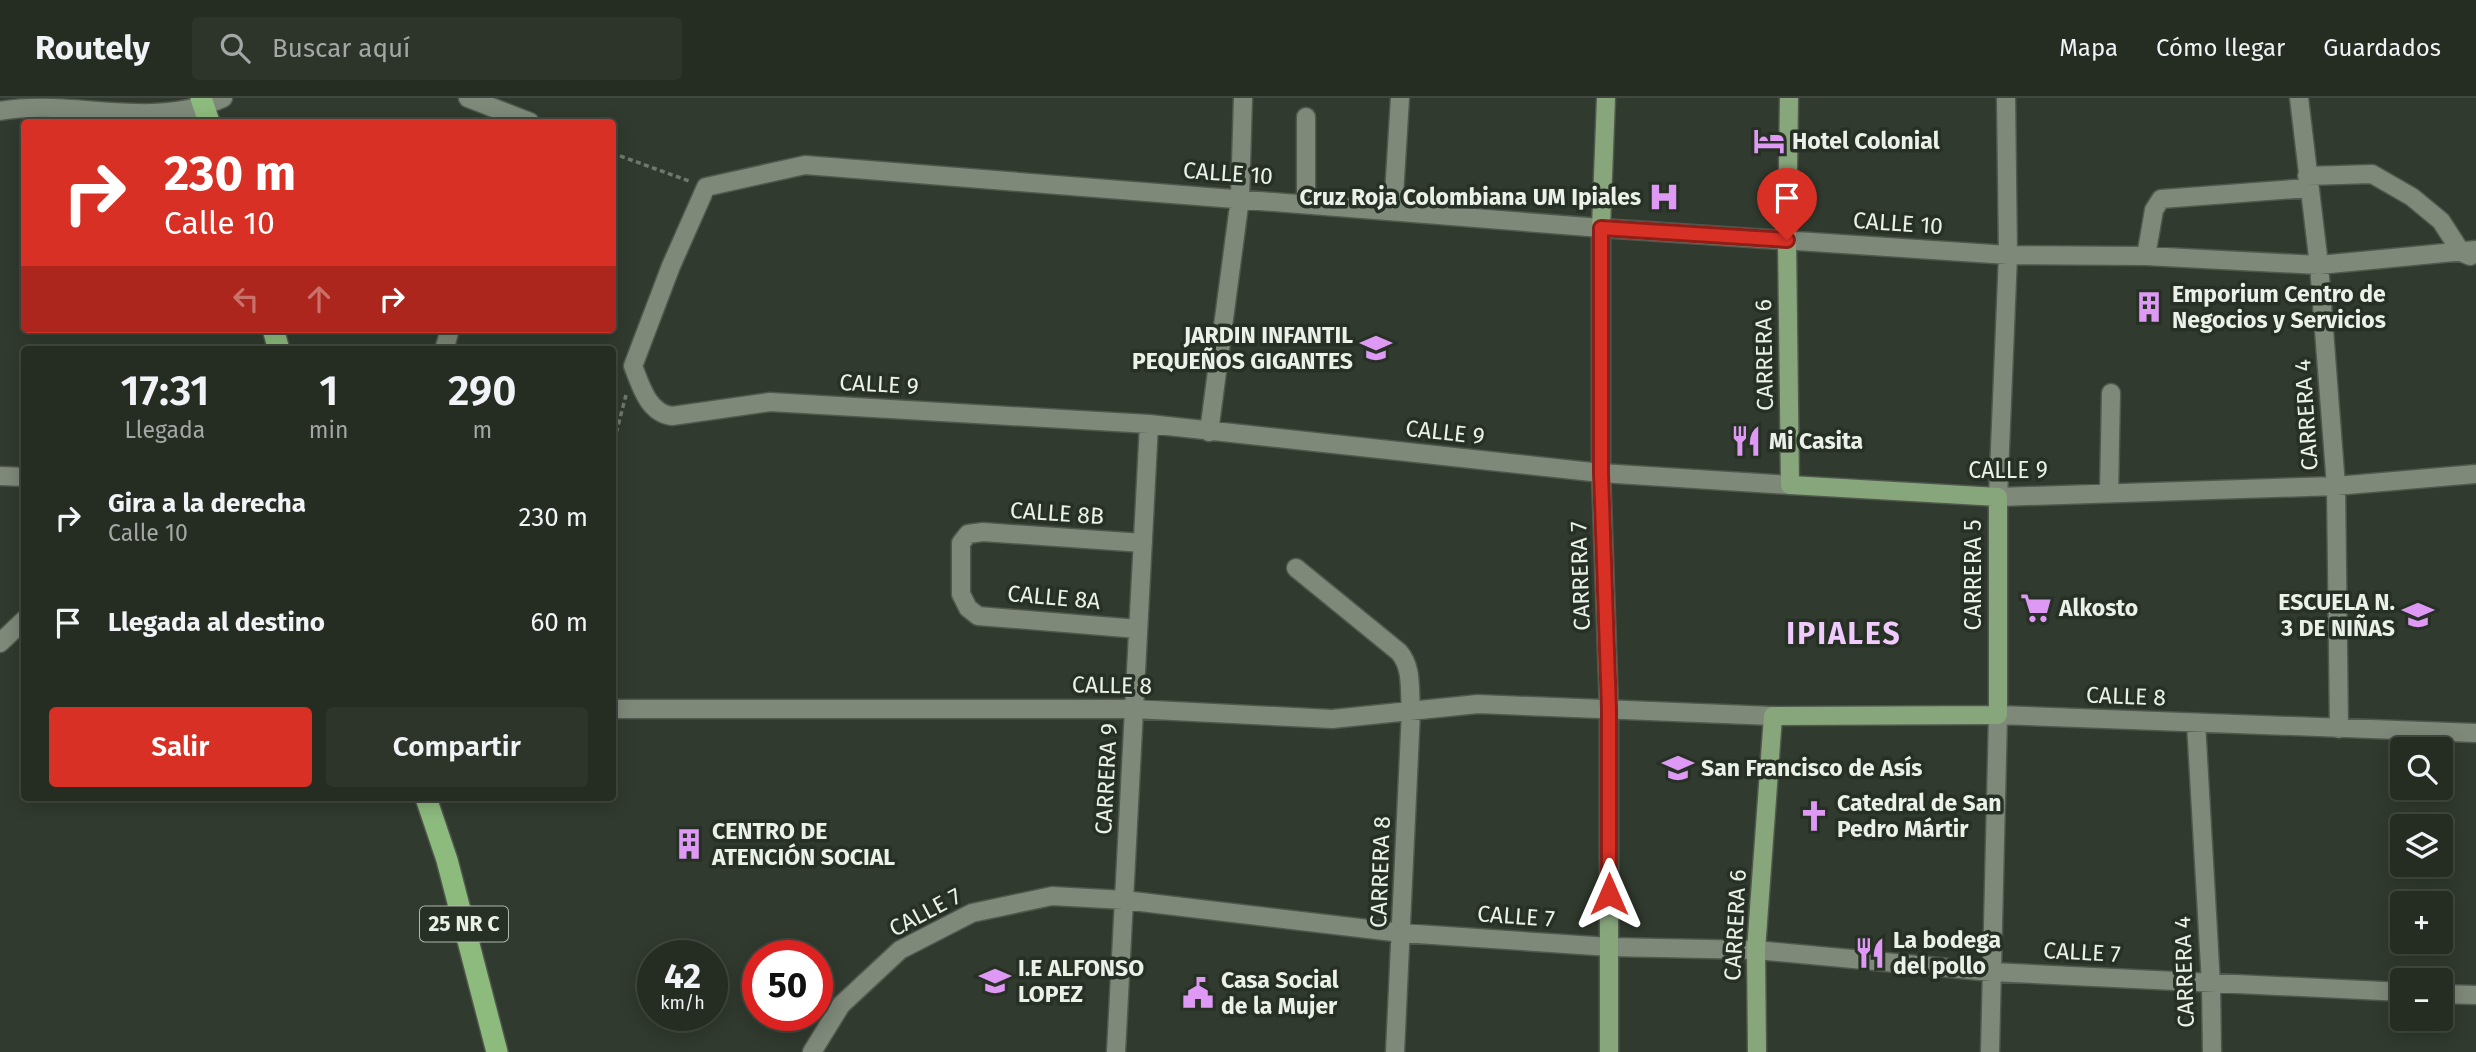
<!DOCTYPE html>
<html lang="es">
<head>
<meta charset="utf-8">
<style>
  body { margin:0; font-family:"Fira Sans",sans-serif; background:#2d342a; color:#f1f3f6; height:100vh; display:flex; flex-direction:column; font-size:26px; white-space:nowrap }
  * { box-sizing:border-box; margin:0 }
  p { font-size:23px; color:#a3a7a5 }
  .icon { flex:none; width:38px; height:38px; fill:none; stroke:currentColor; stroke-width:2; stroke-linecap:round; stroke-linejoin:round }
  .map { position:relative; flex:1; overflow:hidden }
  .panel { position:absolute; left:21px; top:248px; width:595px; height:455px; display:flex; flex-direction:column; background:#252c22; border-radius:7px; box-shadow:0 4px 18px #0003,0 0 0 2px #424840 }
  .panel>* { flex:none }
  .banner { position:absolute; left:21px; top:21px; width:595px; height:214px; border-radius:7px; box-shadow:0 4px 18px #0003,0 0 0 2px #424840; background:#d93025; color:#fff; overflow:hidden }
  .controls { position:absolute; left:2390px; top:639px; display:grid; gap:14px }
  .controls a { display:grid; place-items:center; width:63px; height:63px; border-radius:7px; background:#252c22; box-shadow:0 4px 18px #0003,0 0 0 2px #424840; font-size:35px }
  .speed { position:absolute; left:637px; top:842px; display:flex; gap:14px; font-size:35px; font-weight:700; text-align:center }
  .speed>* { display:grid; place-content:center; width:91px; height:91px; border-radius:50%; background:#252c22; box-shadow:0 4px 18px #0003,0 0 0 2px #424840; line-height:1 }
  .speed small { font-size:18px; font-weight:400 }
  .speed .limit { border:10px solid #d22; background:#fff; color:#111 }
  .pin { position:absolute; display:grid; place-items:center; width:60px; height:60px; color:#fff; margin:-72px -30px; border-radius:50% 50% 50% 0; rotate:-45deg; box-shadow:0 0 7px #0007 }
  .pin .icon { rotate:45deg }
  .me { position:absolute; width:77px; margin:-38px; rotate:0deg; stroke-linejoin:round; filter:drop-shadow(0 0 5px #0008) }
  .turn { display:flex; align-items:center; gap:24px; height:147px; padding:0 28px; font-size:32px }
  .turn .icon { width:91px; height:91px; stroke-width:2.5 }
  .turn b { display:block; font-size:49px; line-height:60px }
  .lanes { display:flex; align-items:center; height:66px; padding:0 28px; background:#0003; justify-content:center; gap:35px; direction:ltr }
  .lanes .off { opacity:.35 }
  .eta { display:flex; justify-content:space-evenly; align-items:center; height:119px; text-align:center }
  .eta b { font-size:42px; font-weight:600; line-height:49px }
  .button { display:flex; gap:14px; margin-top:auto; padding:14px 28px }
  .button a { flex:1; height:80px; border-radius:7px; background:#d93025; color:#fff; font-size:28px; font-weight:600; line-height:80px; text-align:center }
  .button a+a { background:#2d342a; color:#f1f3f6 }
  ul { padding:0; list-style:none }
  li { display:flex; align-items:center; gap:21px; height:105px; padding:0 28px }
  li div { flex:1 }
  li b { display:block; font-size:26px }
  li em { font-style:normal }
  header { display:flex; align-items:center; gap:42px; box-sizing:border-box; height:98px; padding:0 35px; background:#252c22; border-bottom:2px solid #424840 }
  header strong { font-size:33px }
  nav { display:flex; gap:38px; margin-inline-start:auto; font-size:24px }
  .search { width:490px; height:63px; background:#2d342a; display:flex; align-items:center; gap:18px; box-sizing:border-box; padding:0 24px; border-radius:7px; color:#a3a7a5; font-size:26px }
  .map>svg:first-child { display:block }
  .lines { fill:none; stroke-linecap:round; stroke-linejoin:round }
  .minor-casing { stroke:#50574d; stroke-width:21 }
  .major-casing { stroke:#50574d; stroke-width:21 }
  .highway-casing { stroke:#50574d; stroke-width:24 }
  .path { stroke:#71796e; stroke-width:3.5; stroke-dasharray:5 3.5; stroke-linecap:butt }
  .minor { stroke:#7e897a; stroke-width:18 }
  .major { stroke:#87a67c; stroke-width:18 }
  .highway { stroke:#8dba7d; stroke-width:21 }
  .route-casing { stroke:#8d1f18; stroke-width:18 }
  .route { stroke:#d93025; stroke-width:12 }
  .labels { text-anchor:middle; stroke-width:7; stroke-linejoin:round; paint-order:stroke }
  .shield { fill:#273024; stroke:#b0b7ae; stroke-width:2 }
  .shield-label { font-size:21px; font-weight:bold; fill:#ebf1e9 }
  .poi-label { font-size:23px; font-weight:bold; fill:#ebf1e9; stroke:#273024; text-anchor:start }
  .street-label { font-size:23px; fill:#ebf1e9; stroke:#273024 }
  .district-label { font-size:30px; font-weight:bold; letter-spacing:2px; fill:#f2cbfe; stroke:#273024 }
</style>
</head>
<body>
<header>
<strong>Routely</strong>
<div class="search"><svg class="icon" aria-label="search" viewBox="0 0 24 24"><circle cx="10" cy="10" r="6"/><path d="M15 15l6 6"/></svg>Buscar aquí</div>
<nav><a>Mapa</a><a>Cómo llegar</a><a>Guardados</a></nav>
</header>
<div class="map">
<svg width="2476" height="954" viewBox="0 0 2476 954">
  <rect width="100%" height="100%" fill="#313a2e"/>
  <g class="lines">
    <defs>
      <path id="minor" d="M468,0L530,24
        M2006,0L2008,157L1998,399L2336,388L2476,376
        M2299,0L2319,167L2336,388L2339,631
        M0,13C72,0 151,33 223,0
        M1306,19V105
        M2307,78L2372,76L2412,99L2441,123L2461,154L2470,158
        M1393,113L1400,0
        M2146,158L2154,112L2161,101L2308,90
        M444,252L450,231
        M1209,334L1240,100L1243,0
        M0,378L24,379
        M1790,387L1601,375L1149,326L770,304L672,318C648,315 641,288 633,268L671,168L706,89L805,67L1601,130L2008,157L2146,158L2319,167L2476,152
        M2109,395L2111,295
        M1296,470L1399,554C1413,570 1409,592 1411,613L1395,954
        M1138,531L978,518L968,510L961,496V445L968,436L983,434L1143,445
        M0,545L24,522
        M612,611H1134L1332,621L1478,606L1773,618
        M2196,625L2211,886L2212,954
        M2441,896L2476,897
        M812,954L841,907L900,852L972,815L1052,798L1124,802L1402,835L1610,849L1756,852L1992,874L2403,894
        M1116,954L1149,326
        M1990,954L1998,617L2476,635"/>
      <path id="major" d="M1606,0L1601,130V375L1609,611V954
        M1757,954L1756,852L1773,618L1998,617V399L1790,387L1787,142L1789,0"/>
      <path id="highway" d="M201,0L209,24
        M273,231L279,252
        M426,700L447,762L497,954"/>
    </defs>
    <use href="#minor" class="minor-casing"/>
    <use href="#major" class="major-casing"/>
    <use href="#highway" class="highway-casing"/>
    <path class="path" d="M612,55L689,83
      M612,351L626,297"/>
    <use href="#minor" class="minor"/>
    <use href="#major" class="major"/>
    <use href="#highway" class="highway"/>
  </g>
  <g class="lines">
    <defs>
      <path id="route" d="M1609,796V611L1601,375V130L1787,142"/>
    </defs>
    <use href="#route" class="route-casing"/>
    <use href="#route" class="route"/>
  </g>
  <defs>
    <symbol id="hotel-bare" viewBox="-9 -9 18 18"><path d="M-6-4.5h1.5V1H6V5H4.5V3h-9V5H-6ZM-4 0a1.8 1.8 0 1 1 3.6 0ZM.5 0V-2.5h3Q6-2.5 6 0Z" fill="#dd99f3" stroke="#273024" stroke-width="2.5" paint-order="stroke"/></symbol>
    <symbol id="hospital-bare" viewBox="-9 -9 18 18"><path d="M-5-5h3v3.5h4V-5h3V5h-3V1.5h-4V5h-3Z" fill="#dd99f3" stroke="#273024" stroke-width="2.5" paint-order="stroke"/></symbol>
    <symbol id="building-bare" viewBox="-9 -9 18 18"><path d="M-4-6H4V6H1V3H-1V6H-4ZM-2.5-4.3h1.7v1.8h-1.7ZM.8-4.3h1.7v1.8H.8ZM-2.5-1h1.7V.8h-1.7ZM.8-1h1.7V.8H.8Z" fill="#dd99f3" stroke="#273024" stroke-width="2.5" paint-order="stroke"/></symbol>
    <symbol id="school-bare" viewBox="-9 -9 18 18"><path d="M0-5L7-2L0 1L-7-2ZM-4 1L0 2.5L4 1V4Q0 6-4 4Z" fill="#dd99f3" stroke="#273024" stroke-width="2.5" paint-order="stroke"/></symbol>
    <symbol id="restaurant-bare" viewBox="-9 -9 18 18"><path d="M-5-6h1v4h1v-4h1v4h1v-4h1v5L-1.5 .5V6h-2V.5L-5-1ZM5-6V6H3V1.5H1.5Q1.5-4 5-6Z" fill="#dd99f3" stroke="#273024" stroke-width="2.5" paint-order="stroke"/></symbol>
    <symbol id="supermarket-bare" viewBox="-9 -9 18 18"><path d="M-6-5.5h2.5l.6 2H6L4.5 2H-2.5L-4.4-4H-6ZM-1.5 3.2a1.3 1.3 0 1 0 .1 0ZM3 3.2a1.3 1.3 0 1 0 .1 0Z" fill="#dd99f3" stroke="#273024" stroke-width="2.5" paint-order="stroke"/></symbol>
    <symbol id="church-bare" viewBox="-9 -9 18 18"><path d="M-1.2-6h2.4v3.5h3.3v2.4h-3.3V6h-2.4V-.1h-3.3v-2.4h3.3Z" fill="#dd99f3" stroke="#273024" stroke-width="2.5" paint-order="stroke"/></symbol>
    <symbol id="civic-bare" viewBox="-9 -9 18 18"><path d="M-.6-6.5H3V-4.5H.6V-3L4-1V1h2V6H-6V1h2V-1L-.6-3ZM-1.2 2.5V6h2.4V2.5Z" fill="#dd99f3" stroke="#273024" stroke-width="2.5" paint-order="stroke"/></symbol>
  </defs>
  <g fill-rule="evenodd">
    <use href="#hotel-bare" x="1747" y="21" width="44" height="44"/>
    <use href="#hospital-bare" x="1642" y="77" width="44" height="44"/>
    <use href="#building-bare" x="2127" y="187" width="44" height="44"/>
    <use href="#school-bare" x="1354" y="228" width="44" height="44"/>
    <use href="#restaurant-bare" x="1724" y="321" width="44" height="44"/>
    <use href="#supermarket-bare" x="2014" y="488" width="44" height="44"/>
    <use href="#school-bare" x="2396" y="495" width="44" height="44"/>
    <use href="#school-bare" x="1656" y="648" width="44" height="44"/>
    <use href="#church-bare" x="1792" y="696" width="44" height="44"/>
    <use href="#building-bare" x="667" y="724" width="44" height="44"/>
    <use href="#restaurant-bare" x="1848" y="833" width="44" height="44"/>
    <use href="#school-bare" x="973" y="861" width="44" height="44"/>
    <use href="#civic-bare" x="1176" y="873" width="44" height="44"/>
  </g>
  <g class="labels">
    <rect class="shield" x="420" y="808.5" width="88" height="35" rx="5"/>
    <g class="shield-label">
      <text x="464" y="833">25 NR C</text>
    </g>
    <g class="poi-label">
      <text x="1792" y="51">Hotel Colonial</text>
      <text x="1641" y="107" text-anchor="end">Cruz Roja Colombiana UM Ipiales</text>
      <text x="2172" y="204">Emporium Centro de<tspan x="2172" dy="26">Negocios y Servicios</tspan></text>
      <text x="1353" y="245" text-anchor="end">JARDIN INFANTIL<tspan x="1353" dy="26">PEQUEÑOS GIGANTES</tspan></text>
      <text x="1769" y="351">Mi Casita</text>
      <text x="2395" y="512" text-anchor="end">ESCUELA N.<tspan x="2395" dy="26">3 DE NIÑAS</tspan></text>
      <text x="2059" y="518">Alkosto</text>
      <text x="1701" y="678">San Francisco de Asís</text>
      <text x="1837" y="713">Catedral de San<tspan x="1837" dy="26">Pedro Mártir</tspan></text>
      <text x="712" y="741">CENTRO DE<tspan x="712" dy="26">ATENCIÓN SOCIAL</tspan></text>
      <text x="1893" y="850">La bodega<tspan x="1893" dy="26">del pollo</tspan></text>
      <text x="1018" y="878">I.E ALFONSO<tspan x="1018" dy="26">LOPEZ</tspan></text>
      <text x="1221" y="890">Casa Social<tspan x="1221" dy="26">de la Mujer</tspan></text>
    </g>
    <g class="street-label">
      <text transform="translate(1228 75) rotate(4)" y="8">CALLE 10</text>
      <text transform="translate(1898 125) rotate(4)" y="8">CALLE 10</text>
      <text transform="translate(1764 257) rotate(-91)" y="8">CARRERA 6</text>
      <text transform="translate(879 286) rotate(3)" y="8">CALLE 9</text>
      <text transform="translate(2306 317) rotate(-94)" y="8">CARRERA 4</text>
      <text transform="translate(1445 334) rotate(6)" y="8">CALLE 9</text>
      <text x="2008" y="380">CALLE 9</text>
      <text transform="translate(1057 415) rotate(4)" y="8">CALLE 8B</text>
      <text transform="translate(1973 477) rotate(-90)" y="8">CARRERA 5</text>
      <text transform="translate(1580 478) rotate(-92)" y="8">CARRERA 7</text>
      <text transform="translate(1054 499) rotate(5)" y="8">CALLE 8A</text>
      <text transform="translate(1112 587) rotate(1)" y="8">CALLE 8</text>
      <text transform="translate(2126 598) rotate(2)" y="8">CALLE 8</text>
      <text transform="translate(1106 681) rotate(-87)" y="8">CARRERA 9</text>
      <text transform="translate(1380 774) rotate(-88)" y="8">CARRERA 8</text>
      <text transform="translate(925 814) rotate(-28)" y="8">CALLE 7</text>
      <text transform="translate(1516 818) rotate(4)" y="8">CALLE 7</text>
      <text transform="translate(1735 827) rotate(-87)" y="8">CARRERA 6</text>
      <text transform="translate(2082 854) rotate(3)" y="8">CALLE 7</text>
      <text transform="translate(2184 874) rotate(-92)" y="8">CARRERA 4</text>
    </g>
    <g class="district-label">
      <text x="1844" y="546">IPIALES</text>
    </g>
  </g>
</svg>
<div class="controls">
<a><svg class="icon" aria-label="search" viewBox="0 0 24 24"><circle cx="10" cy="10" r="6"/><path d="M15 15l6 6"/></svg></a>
<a><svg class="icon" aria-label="layers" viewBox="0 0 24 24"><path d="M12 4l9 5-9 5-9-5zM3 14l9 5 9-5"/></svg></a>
<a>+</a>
<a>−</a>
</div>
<div class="speed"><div>42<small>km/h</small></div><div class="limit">50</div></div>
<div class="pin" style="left:1787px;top:142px;background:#d93025"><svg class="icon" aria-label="arrive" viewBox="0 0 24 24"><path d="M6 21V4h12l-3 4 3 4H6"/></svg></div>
<svg class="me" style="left:1609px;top:796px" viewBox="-20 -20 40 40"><path d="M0-17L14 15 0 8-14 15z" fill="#d93025" stroke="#fff" stroke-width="4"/></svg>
<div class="banner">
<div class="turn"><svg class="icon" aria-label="right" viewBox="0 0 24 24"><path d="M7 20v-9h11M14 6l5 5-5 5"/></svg><div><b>230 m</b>Calle 10</div></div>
<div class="lanes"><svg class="icon off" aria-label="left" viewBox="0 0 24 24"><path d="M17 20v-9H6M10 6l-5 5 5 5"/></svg><svg class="icon off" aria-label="ahead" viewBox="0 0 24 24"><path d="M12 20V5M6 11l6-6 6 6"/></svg><svg class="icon" aria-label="right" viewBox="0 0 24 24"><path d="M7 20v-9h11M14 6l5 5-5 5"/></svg></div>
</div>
<section class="panel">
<div class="eta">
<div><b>17:31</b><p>Llegada</p></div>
<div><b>1</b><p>min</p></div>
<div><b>290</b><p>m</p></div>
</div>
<ul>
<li><svg class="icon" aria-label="right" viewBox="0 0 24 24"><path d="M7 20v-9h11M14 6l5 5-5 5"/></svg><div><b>Gira a la derecha</b><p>Calle 10</p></div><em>230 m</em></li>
<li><svg class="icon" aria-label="arrive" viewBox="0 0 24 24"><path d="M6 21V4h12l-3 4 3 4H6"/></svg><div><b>Llegada al destino</b></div><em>60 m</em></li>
</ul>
<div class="button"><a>Salir</a><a>Compartir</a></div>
</section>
</div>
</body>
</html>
